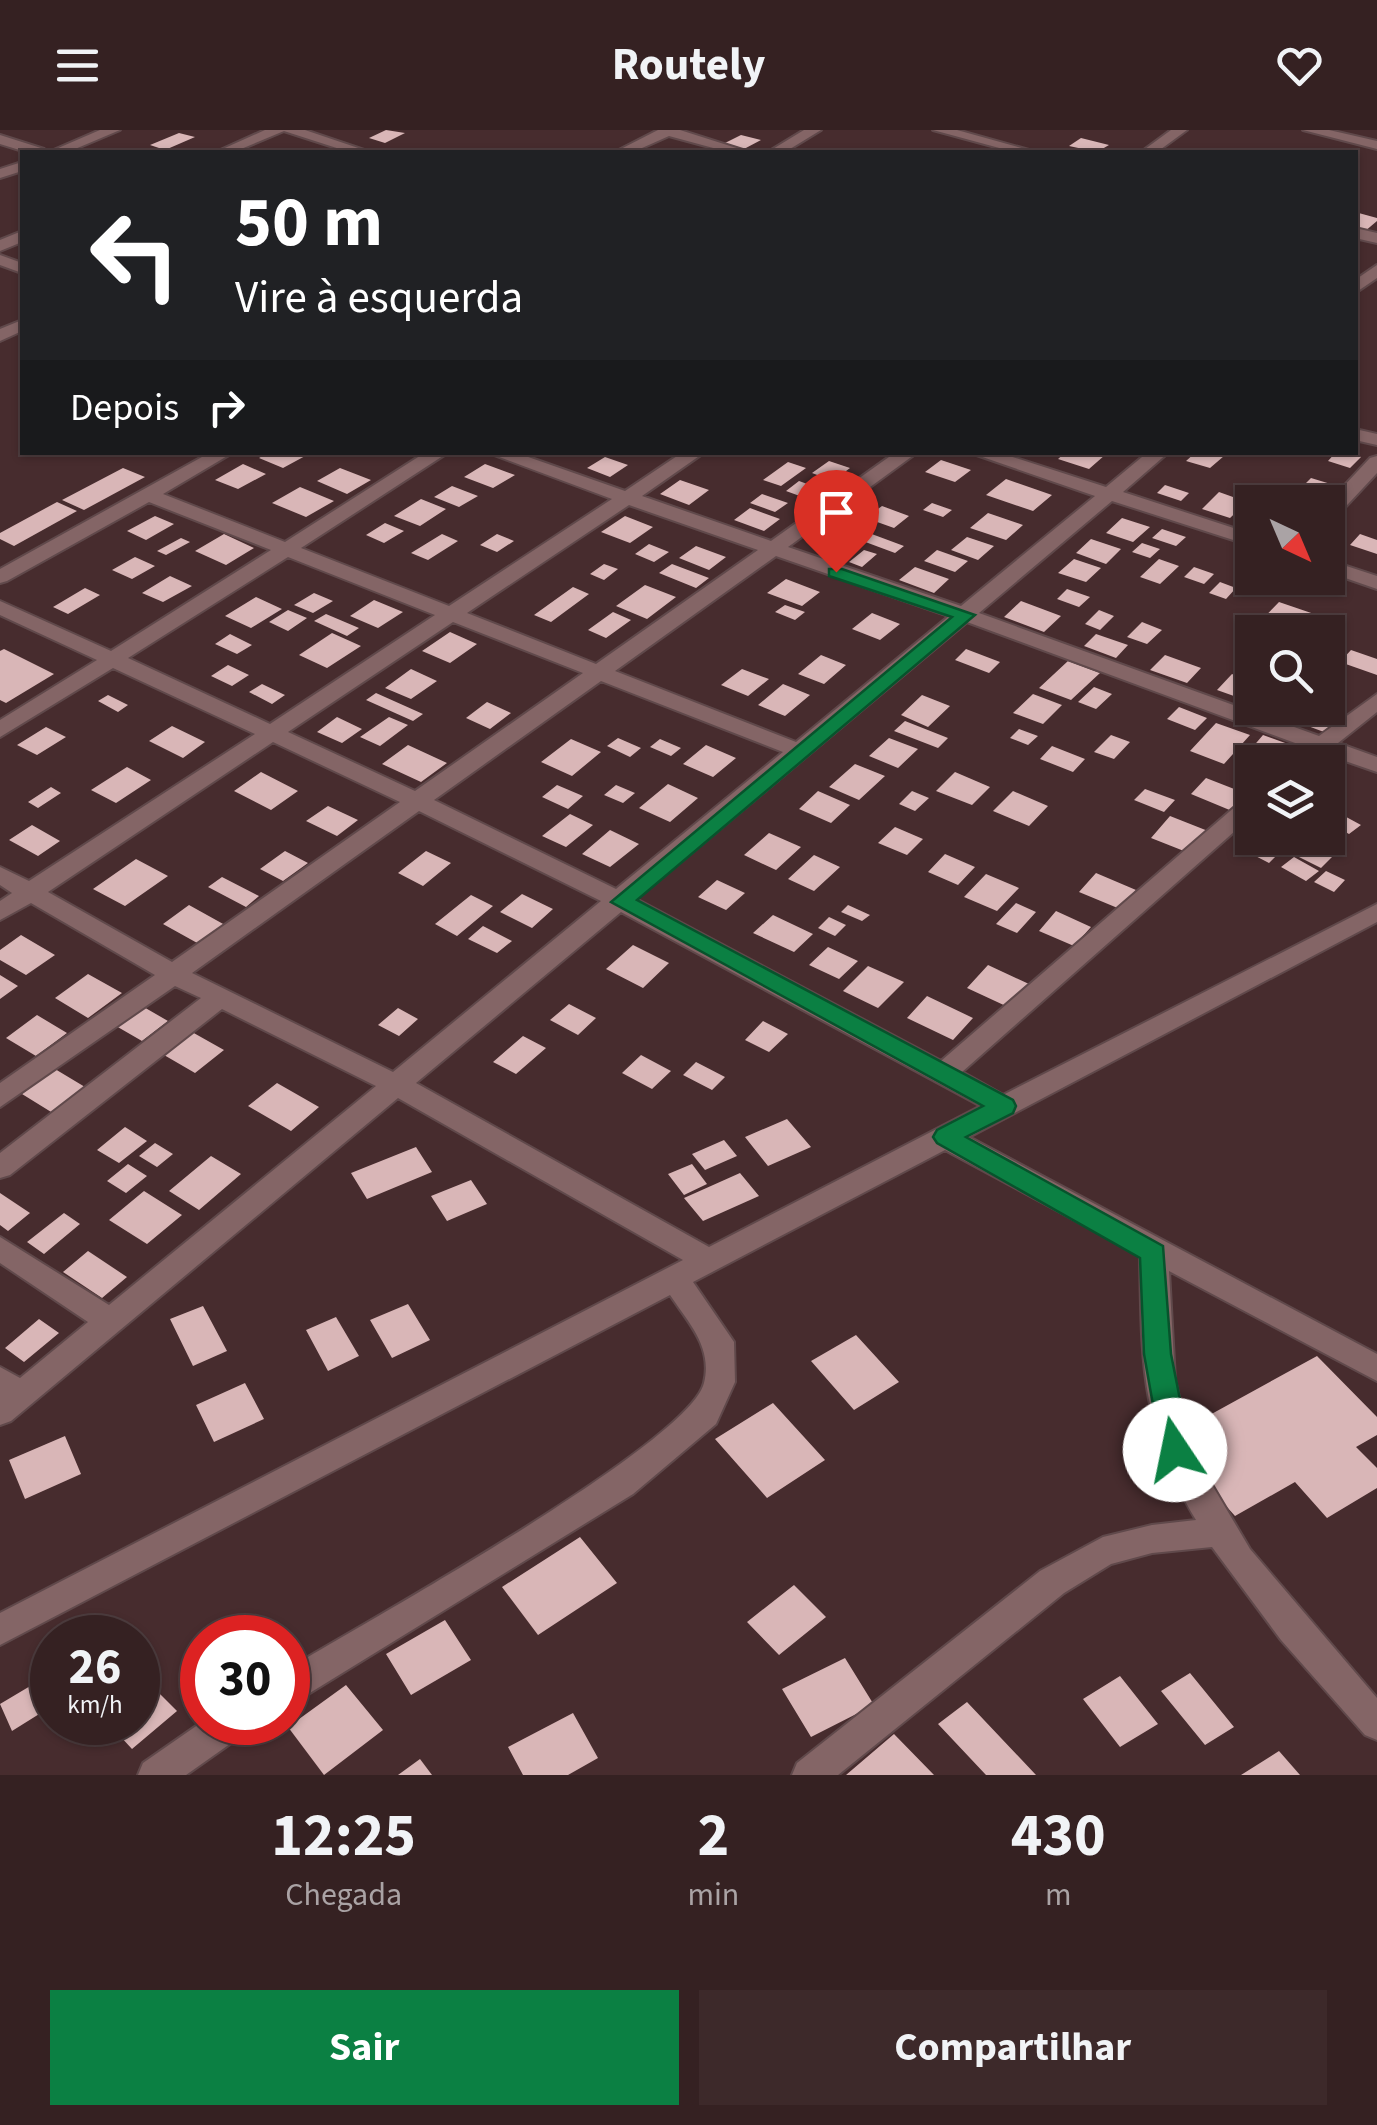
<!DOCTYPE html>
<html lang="pt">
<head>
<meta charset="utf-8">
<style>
  body { margin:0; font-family:"Source Sans 3",sans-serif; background:#3d292a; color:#f1f3f6; height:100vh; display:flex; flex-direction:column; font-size:38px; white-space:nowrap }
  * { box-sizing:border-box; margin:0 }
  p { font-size:32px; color:#aaa3a5 }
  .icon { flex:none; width:55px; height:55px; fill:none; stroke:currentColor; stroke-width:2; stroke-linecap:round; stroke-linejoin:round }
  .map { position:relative; height:1645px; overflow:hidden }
  .details { display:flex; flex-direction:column; background:#352122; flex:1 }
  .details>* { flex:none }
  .hud { position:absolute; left:20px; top:20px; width:1338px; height:305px; border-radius:0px; box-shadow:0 2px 8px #0004,0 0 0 2px #4f3e40; background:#202124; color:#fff; overflow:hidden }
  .needle { width:65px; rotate:136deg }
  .buttons { position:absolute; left:1235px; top:355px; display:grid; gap:20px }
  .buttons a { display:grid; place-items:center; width:110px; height:110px; border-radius:0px; background:#352122; box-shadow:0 2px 8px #0004,0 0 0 2px #4f3e40; font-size:50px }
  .speed { position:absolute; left:30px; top:1485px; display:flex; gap:20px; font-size:50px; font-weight:700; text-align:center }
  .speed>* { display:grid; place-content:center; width:130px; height:130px; border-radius:50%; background:#352122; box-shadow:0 2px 8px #0004,0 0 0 2px #4f3e40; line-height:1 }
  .speed small { font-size:25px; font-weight:400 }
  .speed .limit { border:15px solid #d22; background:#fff; color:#111 }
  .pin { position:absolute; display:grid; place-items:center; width:85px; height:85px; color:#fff; margin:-102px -42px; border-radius:50% 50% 50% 0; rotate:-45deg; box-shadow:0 0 10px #0007 }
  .pin .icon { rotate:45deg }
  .me { position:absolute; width:110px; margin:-55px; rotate:349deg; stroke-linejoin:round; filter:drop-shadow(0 0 8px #0008) }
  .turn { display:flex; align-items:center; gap:35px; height:210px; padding:0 50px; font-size:45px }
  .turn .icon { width:130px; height:130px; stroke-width:2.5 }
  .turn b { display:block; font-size:70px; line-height:85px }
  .then { display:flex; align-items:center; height:95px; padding:0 50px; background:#0003; gap:20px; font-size:38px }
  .eta { display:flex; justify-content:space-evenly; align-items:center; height:170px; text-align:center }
  .eta b { font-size:60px; font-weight:700; line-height:70px }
  .action { display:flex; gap:20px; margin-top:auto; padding:20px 50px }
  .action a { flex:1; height:115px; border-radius:0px; background:#0b8043; color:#fff; font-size:40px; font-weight:700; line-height:115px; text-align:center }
  .action a+a { background:#3d292a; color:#f1f3f6 }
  header { display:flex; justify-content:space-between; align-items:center; height:130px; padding:0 50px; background:#352122; font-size:45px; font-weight:700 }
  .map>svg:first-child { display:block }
  .building { fill:#d9b6b7 }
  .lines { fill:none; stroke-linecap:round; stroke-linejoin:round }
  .street-casing { stroke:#60494b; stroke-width:4 }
  .street { fill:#846566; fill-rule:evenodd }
  .route { fill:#0b8043; stroke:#07532c; stroke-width:2.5 }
</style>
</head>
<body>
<header><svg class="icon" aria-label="menu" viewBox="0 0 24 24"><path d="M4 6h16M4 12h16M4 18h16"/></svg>Routely<svg class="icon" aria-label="heart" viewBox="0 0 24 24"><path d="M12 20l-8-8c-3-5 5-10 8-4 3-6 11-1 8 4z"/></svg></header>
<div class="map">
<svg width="1377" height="1645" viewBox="0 0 1377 1645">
  <rect width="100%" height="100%" fill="#472c2e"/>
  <path class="building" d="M386,0L405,3L385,13L369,8Z
    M179,3L195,7L165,20L150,15Z
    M741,5L761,10L744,19L725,13Z
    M1081,8L1109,15L1097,22L1069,16Z
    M1355,82L1377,88V91L1364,102L1355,99Z
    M269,322H301L307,325L283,338L259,328Z
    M1066,322H1098L1105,325L1089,339L1058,329Z
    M1196,322H1213L1224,326L1210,338L1186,331Z
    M1336,322H1346L1361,327L1350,338L1328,331Z
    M605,327L628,335L610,347L587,338Z
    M941,330L971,340L955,352L925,342Z
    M829,331L850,338L833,351L812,343Z
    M788,332L806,338L781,356L763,350Z
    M243,334L266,344L238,359L215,350Z
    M485,334L515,345L493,358L464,347Z
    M123,338L145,347L84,380L62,370Z
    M340,338L371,350L347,364L317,351Z
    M1311,348L1334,355L1322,368L1299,360Z
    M1006,349L1052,365L1033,381L986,365Z
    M680,350L709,360L689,375L660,364Z
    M799,351L821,359L808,369L786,361Z
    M1165,355L1189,363L1181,371L1157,363Z
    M452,356L478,366L459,377L434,367Z
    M300,357L334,371L306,387L272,373Z
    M1219,362L1247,372L1230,388L1202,379Z
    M762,364L788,373L775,382L750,373Z
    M421,369L446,379L420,396L394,386Z
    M57,372L77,381L14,416L0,409V403Z
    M932,373L952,380L943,387L923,380Z
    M882,376L909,386L894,398L866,388Z
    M750,378L780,389L764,401L734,390Z
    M988,383L1023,395L1006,410L970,398Z
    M155,386L174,394L146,410L127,401Z
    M625,386L653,397L630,413L601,402Z
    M1122,388L1150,397L1133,412L1106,403Z
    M385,393L404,401L384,413L366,405Z
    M1162,399L1186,407L1176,416L1152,408Z
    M869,403L904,416L895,423L860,410Z
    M224,404L254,418L226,435L195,421Z
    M442,404L458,411L428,430L411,423Z
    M497,404L514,411L497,422L480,415Z
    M1360,404L1377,410V424L1350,415Z
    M967,407L994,416L978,430L951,420Z
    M181,408L190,412L166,425L157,421Z
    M1091,409L1121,419L1106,434L1076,423Z
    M1142,413L1160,419L1150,428L1132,422Z
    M649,414L669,422L654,432L635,424Z
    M696,416L726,427L709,440L679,428Z
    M864,420L877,424L862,437L849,432Z
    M937,420L968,431L955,442L924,431Z
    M135,427L155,436L132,449L112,440Z
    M1074,429L1101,438L1086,452L1058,443Z
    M1159,429L1179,436L1160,454L1140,447Z
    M1252,429V448H1294L1281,461L1235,446Z
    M604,434L618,439L604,450L590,444Z
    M672,434L709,448L696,458L659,443Z
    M915,437L949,449L934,463L899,450Z
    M1194,437L1214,444L1204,454L1184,447Z
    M170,446L192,456L163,472L142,463Z
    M786,449L820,462L802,476L767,463Z
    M1220,452L1236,458L1226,469L1209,463Z
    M645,455L676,467L647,489L616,476Z
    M573,457L589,464L551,492L534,485Z
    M85,458L100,465L68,484L53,477Z
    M1067,459L1090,467L1079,477L1057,469Z
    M314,463L333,471L313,483L294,475Z
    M256,467L282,479L251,498L225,486Z
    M374,470L403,482L378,498L350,486Z
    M1021,471L1061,486L1044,502L1004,487Z
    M1279,472L1320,486L1306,502H1250Z
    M785,475L805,482L795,490L775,482Z
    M288,480L307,488L288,501L269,492Z
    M1099,480L1114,486L1100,500L1085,494Z
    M613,482L631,490L606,508L588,500Z
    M872,483L900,494L880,510L852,499Z
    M326,484L359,498L347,506L314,491Z
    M1142,492L1162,500L1147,514L1127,507Z
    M450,502L477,514L450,533L422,521Z
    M332,503L361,516L327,538L299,525Z
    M230,504L252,515L237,524L215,514Z
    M1096,504L1128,515L1116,528L1084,516Z
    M4,519L54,544L6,573L0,570V521Z
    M966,519L1000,532L989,543L955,530Z
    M1351,520L1377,529V545L1340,532Z
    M821,525L846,535L824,554L798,544Z
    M1165,525L1201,538L1187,553L1150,540Z
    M1068,531L1100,543L1071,570L1039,558Z
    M228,535L249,545L232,556L211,546Z
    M411,539L437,551L411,569L385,558Z
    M742,539L769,549L748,566L721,555Z
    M1232,544L1252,552L1248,571L1217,560Z
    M262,554L285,565L272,574L249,562Z
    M783,554L810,565L785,586L758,575Z
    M1094,557L1112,564L1096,579L1078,572Z
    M376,563L423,584L413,591L366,570Z
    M1033,564L1062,575L1043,594L1013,583Z
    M108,565L128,575L118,582L98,571Z
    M922,565L950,576L928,597L901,585Z
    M487,572L511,583L490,599L466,588Z
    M1179,577L1207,588L1195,600L1167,589Z
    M1299,578H1312L1337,587L1324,602L1289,589Z
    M337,587L362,599L342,613L317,602Z
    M389,587L408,595L380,616L360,607Z
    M905,591L948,608L938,618L894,601Z
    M1216,593L1250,605L1224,634L1190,621Z
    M172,596L205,612L183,628L149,611Z
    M46,597L66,607L37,625L17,615Z
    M1019,599L1038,606L1028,615L1010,608Z
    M1111,605L1130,612L1114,629L1094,622Z
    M1263,605L1299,618L1287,632H1252V638L1239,633Z
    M618,608L641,618L630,627L607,616Z
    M889,608L918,619L898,638L869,626Z
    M571,609L601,622L572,646L541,632Z
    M660,609L681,618L671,626L650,617Z
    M408,615L447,633L421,652L382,634Z
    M706,615L736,628L713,647L683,634Z
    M1052,616L1085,629L1073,642L1040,629Z
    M855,634L885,646L859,670L829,657Z
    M127,637L151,650L116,673L91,660Z
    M261,642L298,661L271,680L234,661Z
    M955,642L990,657L972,675L936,661Z
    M1206,648L1247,664L1232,681L1191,664Z
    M668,654L698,668L670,692L639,678Z
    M557,655L583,666L568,679L542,667Z
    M616,655L635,663L623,673L604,665Z
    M51,657L61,663L38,678L28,672Z
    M1145,659L1175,670L1164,682L1134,670Z
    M818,661L850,675L831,693L799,679Z
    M912,661L929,668L915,681L899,674Z
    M1013,661L1048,676L1029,696L993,681Z
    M328,676L358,690L337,706L306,691Z
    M1337,682L1361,695L1349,704L1328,692Z
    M570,684L593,695L566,717L542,706Z
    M1170,686L1208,701L1189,723L1151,708Z
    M32,695L60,711L38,726L9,710Z
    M895,697L923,709L907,725L878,713Z
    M610,700L639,714L610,737L582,724Z
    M769,703L801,717L776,740L744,725Z
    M1257,708H1291L1302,713L1289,724Z
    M1251,709L1279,723L1269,733L1240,718Z
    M1311,710L1337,722L1321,738L1295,725Z
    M285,721L308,733L283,751L260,739Z
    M426,721L451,733L423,756L398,743Z
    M945,724L975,737L958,755L928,742Z
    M814,725L840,737L814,761L788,749Z
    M1294,727L1319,741L1306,751L1281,737Z
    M136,729L168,746L125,776L93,759Z
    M1326,741L1345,750L1334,762L1314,752Z
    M1096,743L1136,760L1120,779L1079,762Z
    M986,744L1019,758L997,781L964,767Z
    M222,747L259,766L246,777L208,757Z
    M717,750L745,763L726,780L698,767Z
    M522,764L553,779L532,798L500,782Z
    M471,765L493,776L457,806L435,794Z
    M1016,773L1036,782L1017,803L996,794Z
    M189,775L225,795L199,814L163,794Z
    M848,775L870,785L862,791L841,782Z
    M1056,781L1091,797L1074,816L1039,801Z
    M773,785L813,804L794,822L753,803Z
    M829,787L846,795L835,806L818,798Z
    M483,796L512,811L497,823L468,809Z
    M21,805L55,825L26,845L0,830V820Z
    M633,815L669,833L643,858L606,839Z
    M828,817L858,831L839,849L809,835Z
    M988,835L1029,854L1008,877L967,858Z
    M868,836L904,852L878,878L843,861Z
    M88,844L122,863L88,888L55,868Z
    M0,845L18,856L0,869Z
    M927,866L973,888L953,910L907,888Z
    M569,874L596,888L578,905L550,890Z
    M142,876L168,891L142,911L116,896Z
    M398,878L418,889L399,906L378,895Z
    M37,885L67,903L36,926L6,908Z
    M763,891L788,904L769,922L745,910Z
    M192,902L224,920L195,943L164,925Z
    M523,906L546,918L516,944L493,932Z
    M641,925L671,941L652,959L622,943Z
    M696,932L725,947L712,960L683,945Z
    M55,939L90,960L56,985L22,964Z
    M277,953L319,977L291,1001L248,976Z
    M787,989L811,1017L768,1036L745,1007Z
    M125,997L147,1011L119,1033L97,1020Z
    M724,1010L737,1026L705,1040L692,1024Z
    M155,1013L173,1024L157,1037L139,1026Z
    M416,1017L432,1042L367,1069L351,1043Z
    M211,1026L241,1044L199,1080L169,1061Z
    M128,1034L147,1046L126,1063L107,1051Z
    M692,1034L707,1054L684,1065L668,1044Z
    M740,1043L759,1066L703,1091L684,1068Z
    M471,1050L487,1074L447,1091L431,1066Z
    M144,1061L182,1085L147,1114L109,1090Z
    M0,1063L30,1083L8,1101L0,1095Z
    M64,1083L80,1094L44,1124L27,1112Z
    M88,1121L127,1147L102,1168L63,1142Z
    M408,1174L430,1210L392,1228L370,1190Z
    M203,1176L227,1221L193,1236L170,1189Z
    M336,1187L359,1226L328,1241L306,1200Z
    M39,1189L59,1203L24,1232L5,1218Z
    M856,1205L899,1252L854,1280L811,1231Z
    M1317,1226L1377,1287V1305L1356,1317L1377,1338V1358L1327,1388L1295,1352L1235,1386L1166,1309Z
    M245,1253L264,1289L214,1312L196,1275Z
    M773,1273L825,1330L767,1368L715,1309Z
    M65,1306L81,1344L25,1369L9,1330Z
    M580,1407L617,1453L538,1505L502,1457Z
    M794,1455L826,1487L779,1525L747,1492Z
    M445,1490L471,1530L411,1565L386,1524Z
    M845,1528L874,1575L811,1607L782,1559Z
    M1190,1543L1234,1597L1205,1615L1161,1561Z
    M1120,1546L1158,1594L1120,1617L1083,1569Z
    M42,1549L52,1576L12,1601L0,1574Z
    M148,1552L177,1581L132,1619L107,1592H138V1561Z
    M346,1555L383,1600L324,1645L288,1597Z
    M967,1572L1036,1645H986L938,1594Z
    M573,1583L598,1628L568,1645H523L508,1617Z
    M894,1604L934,1645H846Z
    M1279,1621L1300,1645H1241Z
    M420,1629L432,1645H398Z"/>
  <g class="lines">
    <defs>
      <path id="street" d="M100,0H120L68,22H49Z
        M265,0H305L370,22H349L284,1L234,22H216Z
        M658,0H680L749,22H728L669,6L633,22H615Z
        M804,0H821L785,22H768Z
        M933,0H957L1036,22H1014Z
        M1171,0H1187L1157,22H1141Z
        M1303,0H1329L1377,11V19Z
        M0,5L44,19L46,22H26L0,14Z
        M22,32V41L0,48V39Z
        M1355,98L1377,103V113L1355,108Z
        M22,101V112L0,121V110Z
        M0,125L22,133V143L0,135Z
        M1377,135V148L1355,163V150Z
        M22,190V201L0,211V199Z
        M1355,299L1377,304V315L1355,310Z
        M211,322H234L163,364L285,412L426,322H449L301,418L449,476L612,369L486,322H514L625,361L683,322H705L642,366L771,411L896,322H918L788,417L961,476L1095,366L968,322H997L1106,357L1148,322H1169L1123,362L1252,404V416L1112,371L979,483L1319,606L1377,564V582L1338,613L1377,627V642L1325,624L1314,632H1290L1306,617L967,492L636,769L941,931L1244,669L1252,667V686L962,942L1003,965L1377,774V792L969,1007L1377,1224V1251L1169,1141L1175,1250L1192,1321L1250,1419L1377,1568V1610L1365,1605L1281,1510L1212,1417L1152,1423L1111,1434L1064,1463L838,1645H792L797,1633L1040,1441L1103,1407L1152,1395L1196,1390C1140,1294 1142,1233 1140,1125L945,1020L693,1152L734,1212L735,1252L716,1294L633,1364L300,1569L288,1574V1539C357,1497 689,1314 704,1253C713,1217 688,1192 670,1165L0,1515V1483L683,1130L398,968L11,1291L0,1295V1237L20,1248L88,1192L0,1133V1107L109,1175L376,956L222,879L10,1045L0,1048V1023L201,868L175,856L0,977V953L155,845L31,773L0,790V771L12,763L0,755V737L29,751L255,604L113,538L0,607V590L97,530L0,485V471L111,521L271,420L149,372L7,451L0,453V439ZM629,375L758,420L596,534L467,483ZM776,426L949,486L796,612L615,541ZM288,427L435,485L270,594L128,528ZM453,492L583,543L415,661L288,602ZM601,551L783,622L616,759L434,670ZM273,612L400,672L172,832L48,762ZM419,681L601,771L393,942L192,843ZM621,782L981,976L709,1117L416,953Z
        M1377,326V343L1335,388L1328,390V373L1370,328Z
        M1328,430L1377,446V459L1328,442Z
        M202,1592H249L244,1604L186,1645H138L143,1633Z"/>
    </defs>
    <use href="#street" class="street-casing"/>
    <use href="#street" class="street"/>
  </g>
  <path class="route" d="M829,439H842L975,485L637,770L1013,970L1016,976L1013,983L966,1007L1163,1116L1171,1224L1190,1320L1185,1328L1175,1332L1165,1328L1161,1320L1144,1224L1140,1128L937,1013L933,1007L937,1000L983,976L611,772L952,487L829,446Z"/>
</svg>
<div class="buttons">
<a><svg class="needle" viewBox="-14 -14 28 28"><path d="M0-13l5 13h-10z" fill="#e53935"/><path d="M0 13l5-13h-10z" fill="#aaa3a5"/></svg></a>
<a><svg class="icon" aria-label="search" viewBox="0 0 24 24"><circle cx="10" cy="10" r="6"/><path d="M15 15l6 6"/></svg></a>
<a><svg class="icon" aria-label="layers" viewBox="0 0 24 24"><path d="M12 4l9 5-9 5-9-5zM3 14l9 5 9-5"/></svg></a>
</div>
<div class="speed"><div>26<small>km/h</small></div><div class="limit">30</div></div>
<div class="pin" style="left:836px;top:442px;background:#d93025"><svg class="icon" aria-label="arrive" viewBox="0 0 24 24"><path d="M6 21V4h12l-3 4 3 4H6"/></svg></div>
<svg class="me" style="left:1175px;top:1320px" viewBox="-20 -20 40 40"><circle r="19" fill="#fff"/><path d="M0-13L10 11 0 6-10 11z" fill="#0b8043"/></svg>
<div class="hud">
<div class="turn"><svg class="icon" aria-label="left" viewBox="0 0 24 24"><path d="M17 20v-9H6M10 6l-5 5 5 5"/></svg><div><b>50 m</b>Vire à esquerda</div></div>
<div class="then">Depois<svg class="icon" aria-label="right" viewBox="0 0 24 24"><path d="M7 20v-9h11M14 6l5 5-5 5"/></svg></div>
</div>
</div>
<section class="details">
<div class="eta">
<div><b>12:25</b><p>Chegada</p></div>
<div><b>2</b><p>min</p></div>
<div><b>430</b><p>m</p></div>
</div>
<div class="action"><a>Sair</a><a>Compartilhar</a></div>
</section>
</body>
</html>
